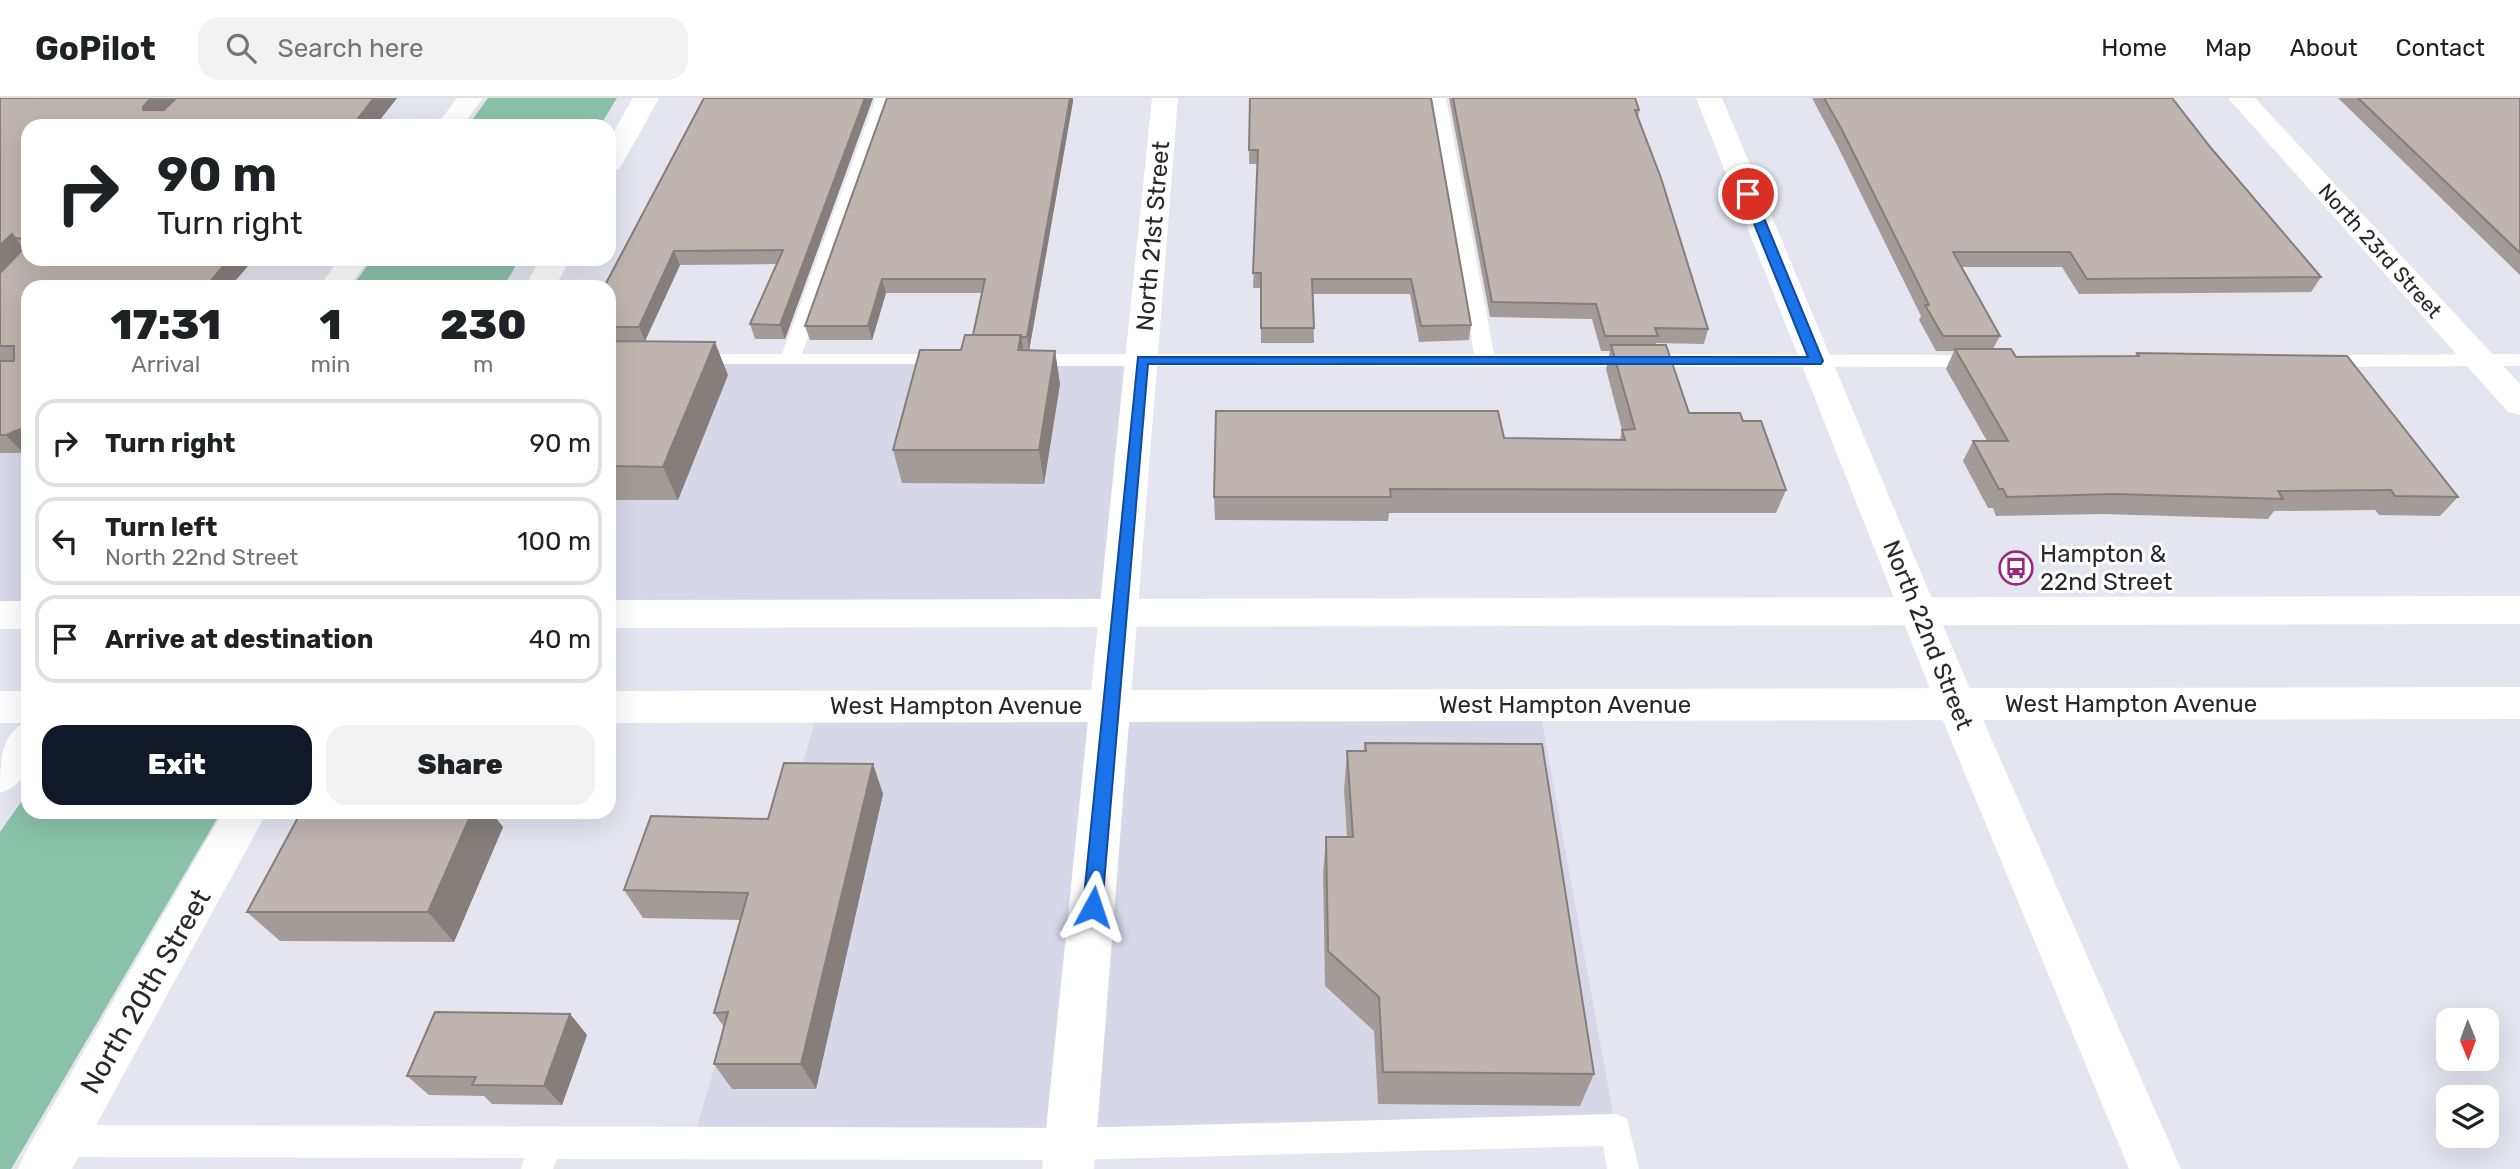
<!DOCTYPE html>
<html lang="en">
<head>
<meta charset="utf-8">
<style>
  body { margin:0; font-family:Rubik,sans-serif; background:#f2f2f2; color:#202124; height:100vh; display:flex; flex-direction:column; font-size:26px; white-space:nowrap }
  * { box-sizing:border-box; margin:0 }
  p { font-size:23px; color:#757577 }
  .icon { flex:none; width:38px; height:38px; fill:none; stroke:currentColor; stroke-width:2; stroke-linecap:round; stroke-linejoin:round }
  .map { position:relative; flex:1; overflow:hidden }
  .side { position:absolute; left:21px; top:182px; width:595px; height:539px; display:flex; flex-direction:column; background:#fff; border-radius:21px; box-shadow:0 7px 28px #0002 }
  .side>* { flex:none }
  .top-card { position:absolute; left:21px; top:21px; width:595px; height:147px; border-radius:21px; box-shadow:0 7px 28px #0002; background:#fff; color:#202124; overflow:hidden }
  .needle { width:46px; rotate:179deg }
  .buttons { position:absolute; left:2436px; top:910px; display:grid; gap:14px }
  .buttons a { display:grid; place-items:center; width:63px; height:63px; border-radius:14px; background:#fff; box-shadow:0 7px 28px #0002; font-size:35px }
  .pin { position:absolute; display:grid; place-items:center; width:60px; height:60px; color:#fff; margin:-30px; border:4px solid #fff; border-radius:50%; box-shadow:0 2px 7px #0007 }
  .me { position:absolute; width:77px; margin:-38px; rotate:5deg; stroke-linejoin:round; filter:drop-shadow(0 0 5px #0008) }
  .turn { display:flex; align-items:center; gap:24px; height:147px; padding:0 21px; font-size:32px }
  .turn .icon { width:91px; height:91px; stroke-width:2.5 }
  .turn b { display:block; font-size:49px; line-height:60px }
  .eta { display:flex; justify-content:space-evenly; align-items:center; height:119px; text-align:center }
  .eta b { font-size:42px; font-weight:800; line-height:49px }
  .action { display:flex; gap:14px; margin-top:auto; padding:14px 21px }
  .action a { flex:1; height:80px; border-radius:21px; background:#111827; color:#fff; font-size:28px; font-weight:800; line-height:80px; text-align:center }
  .action a+a { background:#f2f2f2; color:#202124 }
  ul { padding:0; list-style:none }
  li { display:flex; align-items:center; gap:21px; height:88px; margin:0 14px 10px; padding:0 7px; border:4px solid #e0e0e0; border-radius:21px }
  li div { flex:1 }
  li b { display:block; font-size:26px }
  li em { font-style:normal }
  header { display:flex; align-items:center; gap:42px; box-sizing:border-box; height:98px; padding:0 35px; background:#fff; border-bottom:2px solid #e0e0e0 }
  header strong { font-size:33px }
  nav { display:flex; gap:38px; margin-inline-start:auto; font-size:24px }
  .search { width:490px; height:63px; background:#f2f2f2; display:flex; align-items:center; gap:18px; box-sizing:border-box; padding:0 24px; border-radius:21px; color:#757577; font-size:26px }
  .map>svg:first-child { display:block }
  .built { fill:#d6d8e8 }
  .green { fill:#8ac2a9 }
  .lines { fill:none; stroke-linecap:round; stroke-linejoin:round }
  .service { fill:#fff; fill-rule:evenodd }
  .minor { fill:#fff; fill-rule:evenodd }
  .secondary { fill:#fff; fill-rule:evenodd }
  .wall { fill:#a39b97 }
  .shaded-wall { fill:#857e7b }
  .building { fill:#beb4b0; stroke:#857e7b; stroke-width:2 }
  .route { fill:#1a73e8; stroke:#114b97; stroke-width:2 }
  .labels { text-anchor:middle; stroke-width:6; stroke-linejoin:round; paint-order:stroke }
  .far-street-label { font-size:21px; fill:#29292d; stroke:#fff }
  .street-label { font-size:24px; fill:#29292d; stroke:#fff }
  .poi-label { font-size:24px; fill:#29292d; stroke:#fff; text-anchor:start }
  .near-street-label { font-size:28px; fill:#29292d; stroke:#fff }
</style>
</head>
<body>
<header>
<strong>GoPilot</strong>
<div class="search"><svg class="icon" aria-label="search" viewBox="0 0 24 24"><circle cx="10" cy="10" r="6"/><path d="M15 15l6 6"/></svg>Search here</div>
<nav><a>Home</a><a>Map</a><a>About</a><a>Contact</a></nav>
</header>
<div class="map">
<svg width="2520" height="1071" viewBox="0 0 2520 1071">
  <rect width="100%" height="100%" fill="#e4e5ef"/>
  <path class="built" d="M609,262H1142L1119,514L609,516Z
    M0,274H28V517H0Z
    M1539,607L1616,1032L693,1043L819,609Z"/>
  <path class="green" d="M488,0H617L600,28H468Z
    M372,161H520L503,189H352Z
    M28,694V714H221L11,1071H0V734Z"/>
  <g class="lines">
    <path class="service" d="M876,0H892L802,256H951L958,258L961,262L958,266H683L680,262L683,258L690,256H782Z
      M1430,0H1446L1494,256L1980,257L1987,258L1990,263L1987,268L1980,269L1023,268L1016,266L1013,262L1016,258L1023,256H1474Z
      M2520,256V268L2318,269L2311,268L2308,263L2311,258L2318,257Z
      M1616,1016L1627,1021L1639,1071H1607L1603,1048L1071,1062L557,1061L553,1071H521L524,1060L60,1059L49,1054L44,1043L49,1032L60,1027L1071,1030Z"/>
    <path class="minor" d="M457,0H483L462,28H436Z
      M633,0H659L623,65L619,71L609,73V42Z
      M1152,0H1178L1094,1071H1042Z
      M1696,0H1722L1976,606L2181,1071H2129L1936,606Z
      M2228,0H2255L2520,286V317L2508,314Z
      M339,161H369L349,189H319Z
      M540,161H570L555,189H525Z
      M28,623C28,654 36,683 0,695C0,664 0,635 28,623Z
      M223,714H267L72,1071H18L26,1053Z"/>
    <path class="secondary" d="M2520,498V526L609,530V502Z
      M0,503H28V531H0Z
      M2520,589V621L609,625V593Z
      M0,593H28V625H0Z"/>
  </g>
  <path class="wall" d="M0,0H397L375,28H28V161L236,182L237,184L233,189H28L23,355H0Z
    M704,0H873L785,241H755L750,226L777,166L680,167L645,243H609V189Z
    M1250,0L1471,227L1469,242L1419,244L1410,196H1313L1314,245H1261V190H1253L1258,66H1249Z
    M1449,0H1635L1639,12L1638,20L1708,231L1704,246L1656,245V247L1689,315L1743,323L1786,392L1776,415H1389L1388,423L1215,422L1214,399L1504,340L1620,342L1622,332L1606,271L1610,253H1601L1592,221L1490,219Z
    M1812,0H2172L2211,50L2321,179L2311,194L2079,196L2062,169H1962L2000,238L1993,251L2016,259L2135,258L2137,255L2458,399L2440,418L2379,417L2375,412L2274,413L2268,421L2103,416L1996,418L1993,410H1988L1963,363L1973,343H1987L1946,271L1954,253H1936L1919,222L1921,218L1837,47Z
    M2338,0H2520V177Z
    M1073,3L1029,253H1055L1060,286L1044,386L902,385L893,352L973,237L982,195H886L872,242H810L805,228Z
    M609,243L728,277L678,402H614L609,400Z
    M1365,645L1594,976L1580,1008L1378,1006L1374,933L1325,888L1323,776L1326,739H1347L1344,692L1347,653H1364Z
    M873,666L883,696L816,991H732L714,966L724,929L714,915L740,822L643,820L624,792L768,721Z
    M301,714H491L503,729L454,844L280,843L247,814Z
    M570,916L587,937L562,1007L492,1006L484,998L429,997L407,978Z"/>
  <path class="shaded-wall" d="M151,0H179L154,26L143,12V9Z
    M374,0H397L375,28H352Z
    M865,0H873L785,241L780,227Z
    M1070,0H1073V3L1029,253L1027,239Z
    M12,136L26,154L0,179V147Z
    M674,153L680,167L645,243L639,229Z
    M227,161H254L236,182L237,184L233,189H206Z
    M882,181L886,195L872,242L868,228Z
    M1021,237L1026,271L1018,252Z
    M715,244L728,277L678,402L663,369Z
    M1055,253L1060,286L1044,386L1039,352Z
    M28,328V353L23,355L6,337Z
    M873,666L883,696L816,991L801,966Z
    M472,714H491L503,729L454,844L428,814Z
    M570,916L587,937L562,1007L544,988Z"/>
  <path class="building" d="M0,0H151L143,9V12H164L176,0H374L352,28H28V141L15,140L12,136L0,147Z
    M704,0H865L780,227L750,226L783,152L674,153L639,229H609V189H604Z
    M887,0H1070L1027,239H1020L1021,237H973L985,181H882L868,228H805Z
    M1250,0H1431L1471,227L1421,228L1411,181H1312L1314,230H1261V175H1253L1258,52H1249Z
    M1453,0H1635L1639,12H1635L1661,80L1708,231L1655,230L1658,238H1605L1596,206L1492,204Z
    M1824,0H2172L2211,50L2321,179L2087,181L2070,154H1953L2000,238H1943L1925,207H1929L1842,32Z
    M2358,0H2520V155Z
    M28,146V161H227L223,166H225L206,189H28V328L6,337H0V263H14V248H0V175Z
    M965,237H1021L1018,252L1055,253L1039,352H893L920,252H961Z
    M609,243L715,244L663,369L609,368Z
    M1611,247H1666L1689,315H1740L1743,323H1761L1786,392L1390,391L1391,399H1214L1216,313H1498L1504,340L1625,342L1622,332L1635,331Z
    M1955,251H2011L2016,259L2139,258L2137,255L2347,258L2458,399L2395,398L2391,392L2278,393L2283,401L2115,396L2007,399L2003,391H1999L1973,343H2008Z
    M1365,645L1542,646L1594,976L1383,974L1379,899L1328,853L1326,739H1353L1347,653H1366Z
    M784,665L873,666L801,966H714L728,914L714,915L748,795L624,792L651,718L768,721Z
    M301,714H472L428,814H247Z
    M435,914L570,916L544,988L472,987L476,979L407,978Z"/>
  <path class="route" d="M1748,92L1754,96L1823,263L1821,266H1148L1102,809L1099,815L1093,817L1086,815L1083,809L1138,259H1808L1742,96Z"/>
  <defs>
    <symbol id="bus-ring" viewBox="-11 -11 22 22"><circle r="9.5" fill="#fff" stroke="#9b2681" stroke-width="1.5"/><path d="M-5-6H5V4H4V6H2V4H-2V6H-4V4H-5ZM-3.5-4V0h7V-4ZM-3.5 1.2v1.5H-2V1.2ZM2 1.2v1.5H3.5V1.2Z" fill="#9b2681"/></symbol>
  </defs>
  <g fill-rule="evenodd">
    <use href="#bus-ring" x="1997" y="451" width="38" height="38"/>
  </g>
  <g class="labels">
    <g class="far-street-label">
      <text transform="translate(2380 153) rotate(48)" y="7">North 23rd Street</text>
    </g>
    <g class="street-label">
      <text transform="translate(1153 138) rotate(-85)" y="8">North 21st Street</text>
      <text transform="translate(1928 537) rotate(68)" y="8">North 22nd Street</text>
      <text x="2131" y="614">West Hampton Avenue</text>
      <text x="1565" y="615">West Hampton Avenue</text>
      <text x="956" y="616">West Hampton Avenue</text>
    </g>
    <g class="poi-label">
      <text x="2040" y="464">Hampton &amp;<tspan x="2040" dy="28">22nd Street</tspan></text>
    </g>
    <g class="near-street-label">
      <text transform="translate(145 893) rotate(-60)" y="10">North 20th Street</text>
    </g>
  </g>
</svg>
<div class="buttons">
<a><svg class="needle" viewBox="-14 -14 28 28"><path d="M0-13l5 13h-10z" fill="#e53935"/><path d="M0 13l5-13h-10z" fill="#757577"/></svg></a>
<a><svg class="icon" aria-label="layers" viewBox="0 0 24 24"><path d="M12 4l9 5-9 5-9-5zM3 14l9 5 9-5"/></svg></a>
</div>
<div class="pin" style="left:1748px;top:96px;background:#d93025"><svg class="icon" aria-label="arrive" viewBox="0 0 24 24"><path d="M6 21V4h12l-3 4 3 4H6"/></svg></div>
<svg class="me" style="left:1093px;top:809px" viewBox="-20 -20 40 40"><path d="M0-17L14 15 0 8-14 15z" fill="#1a73e8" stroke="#fff" stroke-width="4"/></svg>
<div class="top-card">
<div class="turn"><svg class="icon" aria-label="right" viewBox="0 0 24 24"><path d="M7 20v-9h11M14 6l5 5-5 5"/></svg><div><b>90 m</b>Turn right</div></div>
</div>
<section class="side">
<div class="eta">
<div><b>17:31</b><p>Arrival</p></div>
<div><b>1</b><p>min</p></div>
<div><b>230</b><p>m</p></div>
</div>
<ul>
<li><svg class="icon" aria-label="right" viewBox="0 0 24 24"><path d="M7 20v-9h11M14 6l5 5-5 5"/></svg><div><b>Turn right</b></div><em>90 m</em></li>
<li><svg class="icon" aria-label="left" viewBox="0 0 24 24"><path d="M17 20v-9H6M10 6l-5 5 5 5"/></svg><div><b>Turn left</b><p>North 22nd Street</p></div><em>100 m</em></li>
<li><svg class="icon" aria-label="arrive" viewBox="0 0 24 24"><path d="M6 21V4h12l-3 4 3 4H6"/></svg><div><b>Arrive at destination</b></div><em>40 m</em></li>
</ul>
<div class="action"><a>Exit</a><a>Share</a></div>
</section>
</div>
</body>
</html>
